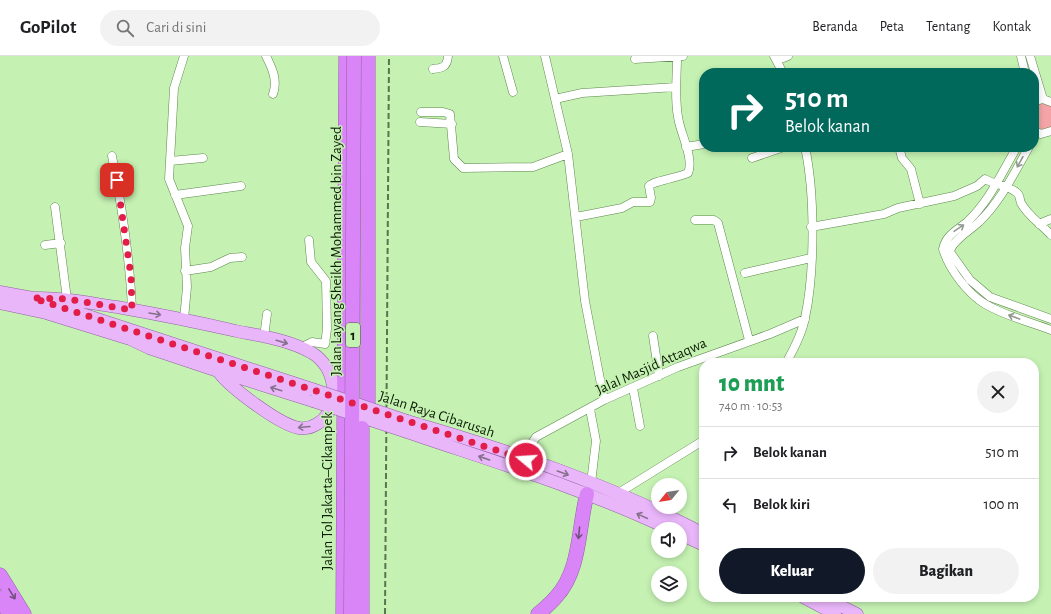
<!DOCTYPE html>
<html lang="id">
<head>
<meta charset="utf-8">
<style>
  body { margin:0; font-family:"Alegreya Sans",sans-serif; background:#f2f2f2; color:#202124; height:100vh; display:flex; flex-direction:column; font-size:15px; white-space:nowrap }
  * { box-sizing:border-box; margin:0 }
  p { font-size:13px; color:#757577 }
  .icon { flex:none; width:22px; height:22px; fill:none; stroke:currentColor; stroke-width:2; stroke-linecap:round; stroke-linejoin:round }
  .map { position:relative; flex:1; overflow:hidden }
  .side { position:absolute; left:699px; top:302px; width:340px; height:244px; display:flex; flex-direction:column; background:#fff; border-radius:16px; box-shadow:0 2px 6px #0003 }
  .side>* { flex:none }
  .top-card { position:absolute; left:699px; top:12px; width:340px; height:84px; border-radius:16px; box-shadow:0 2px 6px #0003; background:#00695c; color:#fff; overflow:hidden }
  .needle { width:26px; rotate:240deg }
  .controls { position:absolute; left:651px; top:422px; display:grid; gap:8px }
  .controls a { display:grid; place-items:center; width:36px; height:36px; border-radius:50%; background:#fff; box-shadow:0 2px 6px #0003; font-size:20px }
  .pin { position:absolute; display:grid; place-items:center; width:34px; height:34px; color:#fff; margin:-17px; border-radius:8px; box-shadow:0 2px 6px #0006 }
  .me { position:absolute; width:44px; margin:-22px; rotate:288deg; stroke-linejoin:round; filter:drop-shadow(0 0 3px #0008) }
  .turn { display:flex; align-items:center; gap:14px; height:84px; padding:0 20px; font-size:18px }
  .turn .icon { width:52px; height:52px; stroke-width:2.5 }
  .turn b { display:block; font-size:28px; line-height:34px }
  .round { display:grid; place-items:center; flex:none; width:42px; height:42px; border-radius:21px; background:#f2f2f2 }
  .overview { display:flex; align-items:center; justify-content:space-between; height:68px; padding:0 20px }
  h1 { font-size:24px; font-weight:800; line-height:30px; color:#1e9e55 }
  .action { display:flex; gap:8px; margin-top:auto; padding:8px 20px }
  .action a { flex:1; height:46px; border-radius:24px; background:#111827; color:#fff; font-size:16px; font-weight:800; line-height:46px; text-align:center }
  .action a+a { background:#f2f2f2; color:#202124 }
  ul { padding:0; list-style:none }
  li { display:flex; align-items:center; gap:12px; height:52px; padding:0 20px; border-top:1px solid #e0e0e0 }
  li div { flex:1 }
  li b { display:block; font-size:15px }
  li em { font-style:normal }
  header { display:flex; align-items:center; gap:24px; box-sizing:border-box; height:56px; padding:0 20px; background:#fff; border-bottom:1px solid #e0e0e0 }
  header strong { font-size:19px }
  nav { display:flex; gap:22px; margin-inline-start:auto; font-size:14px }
  .search { width:280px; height:36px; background:#f2f2f2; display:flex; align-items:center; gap:10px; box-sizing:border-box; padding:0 14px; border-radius:22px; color:#757577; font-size:15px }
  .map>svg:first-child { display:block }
  .green { fill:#f4a4a7 }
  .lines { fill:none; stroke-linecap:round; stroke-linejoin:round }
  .street-casing { stroke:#5f874d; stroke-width:9 }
  .primary-casing { stroke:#9261a3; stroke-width:13 }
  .highway-casing { stroke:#9261a3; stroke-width:15 }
  .street { stroke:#fff; stroke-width:8 }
  .primary { stroke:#e9b6fa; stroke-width:12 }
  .highway { stroke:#da85f7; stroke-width:14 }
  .rail { stroke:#59754d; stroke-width:2; stroke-dasharray:6 3; stroke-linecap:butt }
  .primary-bridge-casing { stroke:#9261a3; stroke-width:13; stroke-linecap:butt }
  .highway-bridge-casing { stroke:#9261a3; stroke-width:15; stroke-linecap:butt }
  .primary-bridge { stroke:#e9b6fa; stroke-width:12 }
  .highway-bridge { stroke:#da85f7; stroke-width:14 }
  .oneway { stroke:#92998f }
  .oneway2 { stroke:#86718c }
  .oneway3 { stroke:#74517e }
  .route { stroke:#e11d48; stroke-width:7; stroke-dasharray:0 12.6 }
  .labels { text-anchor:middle; stroke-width:3; stroke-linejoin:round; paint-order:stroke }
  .shield { fill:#c5f2b3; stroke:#445d3a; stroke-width:1 }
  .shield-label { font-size:14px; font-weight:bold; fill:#0d1d06 }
  .street-label { font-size:15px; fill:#0d1d06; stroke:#c5f2b3 }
</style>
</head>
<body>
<header>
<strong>GoPilot</strong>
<div class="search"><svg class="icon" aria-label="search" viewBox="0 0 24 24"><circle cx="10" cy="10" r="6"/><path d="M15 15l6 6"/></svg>Cari di sini</div>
<nav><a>Beranda</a><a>Peta</a><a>Tentang</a><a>Kontak</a></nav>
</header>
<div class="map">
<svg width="1051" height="558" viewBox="0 0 1051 558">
  <rect width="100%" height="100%" fill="#c5f2b3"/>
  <path class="green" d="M1044,47L1051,50V72L1047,75L1034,73V49Z"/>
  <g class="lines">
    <defs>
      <path id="street" d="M184,0L174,32L169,123L188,170L185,192L187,231L184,263
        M266,0C272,12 278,24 273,38
        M503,0L513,36
        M545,0L568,98L585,245L604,344
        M774,0L783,17
        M1021,0L1025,17
        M1030,0L1043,43
        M635,3L683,0
        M778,4L788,0
        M433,13C443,12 447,11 448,0
        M555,43L582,37L676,31
        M1034,45L1043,43L1051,46
        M421,56H443L450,58L454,103L463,112L533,111L568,98
        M420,66L452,68
        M1034,75L1041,78L1051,75
        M686,91L704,88
        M899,91L902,102L911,113L920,148
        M1017,91C1002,116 989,146 967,166C956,175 946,179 943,193C949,213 967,237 985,248C1005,260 1030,266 1051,274
        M1029,91C1014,117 1001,145 979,166C971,174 951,185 950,196L970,224L990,241L1051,263
        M112,100C122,151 130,202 132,254
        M752,102L784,91
        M170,105L203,102
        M175,139L241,130
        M55,151L67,243
        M576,161L622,152L633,146H650L651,142L649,130C653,125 680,121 688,117C694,104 682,80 679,66C674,45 677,22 677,1
        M695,164H714L718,167L749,284
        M1039,168L1051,163
        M811,171L884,158L898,152L954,140L977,130L985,123C995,129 1007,129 1016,136C1021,139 1019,143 1021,147C1028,160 1041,168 1051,179
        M45,189L61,187
        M185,215L211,211L230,202L242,201
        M745,217L811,202
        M653,280L659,320
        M264,281L267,258
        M300,292L312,286L325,288L327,273L326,225L311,206L309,184
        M786,307C794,293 802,278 805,262C815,216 815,137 805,91
        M633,332L640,370
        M590,353L596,385L591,427
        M526,404L530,390L536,381L604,344L678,311L770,278L805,263
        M617,438L704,384"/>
      <path id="primary" d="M0,236L33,242L312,333
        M33,242C62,241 89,247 117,251C157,258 197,266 236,275C261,280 290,284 312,297C318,300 323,306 327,312C337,330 336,357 317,368C312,371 305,373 299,372C280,369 229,331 218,315
        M0,247L46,257L130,283L149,292L218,315L313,345
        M407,365C508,394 611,429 704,478
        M407,376C495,406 585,433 669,473
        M680,478L704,489
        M803,541L835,558
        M823,541L857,558"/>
      <path id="highway" d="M368,364V0
        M0,519L24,558
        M0,542L9,558
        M343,558L346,0
        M538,558C544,553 551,547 556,541C581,514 578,472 587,438"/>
    </defs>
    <use href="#street" class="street-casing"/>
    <use href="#primary" class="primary-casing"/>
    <use href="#highway" class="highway-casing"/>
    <use href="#street" class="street"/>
    <use href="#primary" class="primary"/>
    <use href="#highway" class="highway"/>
    <path class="rail" d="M385,558L389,0"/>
    <defs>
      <path id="primary-bridge" d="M312,333L407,365
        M313,345L407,376"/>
      <path id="highway-bridge" d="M351,558L354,0
        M362,558V372"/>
    </defs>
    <use href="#primary-bridge" class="primary-bridge-casing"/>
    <use href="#highway-bridge" class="highway-bridge-casing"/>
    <use href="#primary-bridge" class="primary-bridge"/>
    <use href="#highway-bridge" class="highway-bridge"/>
  </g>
  <defs><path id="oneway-shaft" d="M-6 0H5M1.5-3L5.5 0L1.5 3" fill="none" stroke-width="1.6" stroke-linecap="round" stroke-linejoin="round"/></defs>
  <g class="oneway">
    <use href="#oneway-shaft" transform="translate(1020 106) rotate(119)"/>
    <use href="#oneway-shaft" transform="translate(959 172) rotate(-34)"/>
    <use href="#oneway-shaft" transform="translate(1014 261) rotate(-160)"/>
  </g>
  <g class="oneway2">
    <use href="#oneway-shaft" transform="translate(155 258) rotate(9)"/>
    <use href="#oneway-shaft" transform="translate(282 286) rotate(16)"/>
    <use href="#oneway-shaft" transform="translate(276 333) rotate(-163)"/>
    <use href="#oneway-shaft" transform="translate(304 371) rotate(175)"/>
    <use href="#oneway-shaft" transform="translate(484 402) rotate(-161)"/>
    <use href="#oneway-shaft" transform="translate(563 417) rotate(20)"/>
    <use href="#oneway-shaft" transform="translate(642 460) rotate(-155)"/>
  </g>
  <g class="oneway3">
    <use href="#oneway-shaft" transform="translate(579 477) rotate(96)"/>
    <use href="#oneway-shaft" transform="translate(12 538) rotate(58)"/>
  </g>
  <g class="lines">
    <path class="route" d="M117,124L131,220L132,254L67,243L33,242L526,404"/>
  </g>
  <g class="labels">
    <rect class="shield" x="346" y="267" width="14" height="24" rx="3"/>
    <g class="shield-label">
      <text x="353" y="284">1</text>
    </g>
    <g class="street-label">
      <text transform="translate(336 195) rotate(-90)" y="5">Jalan Layang Sheikh Mohammed bin Zayed</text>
      <text transform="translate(651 310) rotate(-24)" y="5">Jalal Masjid Attaqwa</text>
      <text transform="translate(437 358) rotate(18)" y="5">Jalan Raya Cibarusah</text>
      <text transform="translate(327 435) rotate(-90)" y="5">Jalan Tol Jakarta–Cikampek</text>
    </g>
  </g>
</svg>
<div class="controls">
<a><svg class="needle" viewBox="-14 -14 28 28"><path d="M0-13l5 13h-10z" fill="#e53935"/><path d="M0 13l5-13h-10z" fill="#757577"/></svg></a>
<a><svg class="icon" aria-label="sound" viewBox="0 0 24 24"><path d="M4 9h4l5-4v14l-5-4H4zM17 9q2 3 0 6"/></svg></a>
<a><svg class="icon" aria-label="layers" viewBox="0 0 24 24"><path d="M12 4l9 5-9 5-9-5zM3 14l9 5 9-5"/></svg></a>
</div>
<div class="pin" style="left:117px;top:124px;background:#d93025"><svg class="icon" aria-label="arrive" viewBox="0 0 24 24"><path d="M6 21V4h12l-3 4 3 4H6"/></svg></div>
<svg class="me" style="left:526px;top:404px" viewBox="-20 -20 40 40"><circle r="17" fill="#e11d48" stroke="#fff" stroke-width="3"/><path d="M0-11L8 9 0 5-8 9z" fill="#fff"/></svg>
<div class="top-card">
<div class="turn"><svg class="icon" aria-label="right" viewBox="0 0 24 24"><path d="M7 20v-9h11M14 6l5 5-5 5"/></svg><div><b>510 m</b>Belok kanan</div></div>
</div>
<section class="side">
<div class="overview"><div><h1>10 mnt</h1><p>740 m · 10:53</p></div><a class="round"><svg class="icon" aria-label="close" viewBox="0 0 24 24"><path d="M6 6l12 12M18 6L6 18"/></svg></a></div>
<ul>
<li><svg class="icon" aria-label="right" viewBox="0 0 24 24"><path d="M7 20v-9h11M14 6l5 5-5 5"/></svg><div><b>Belok kanan</b></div><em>510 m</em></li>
<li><svg class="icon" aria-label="left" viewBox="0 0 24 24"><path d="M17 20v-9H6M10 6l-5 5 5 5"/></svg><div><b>Belok kiri</b></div><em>100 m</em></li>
</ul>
<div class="action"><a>Keluar</a><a>Bagikan</a></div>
</section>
</div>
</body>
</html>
